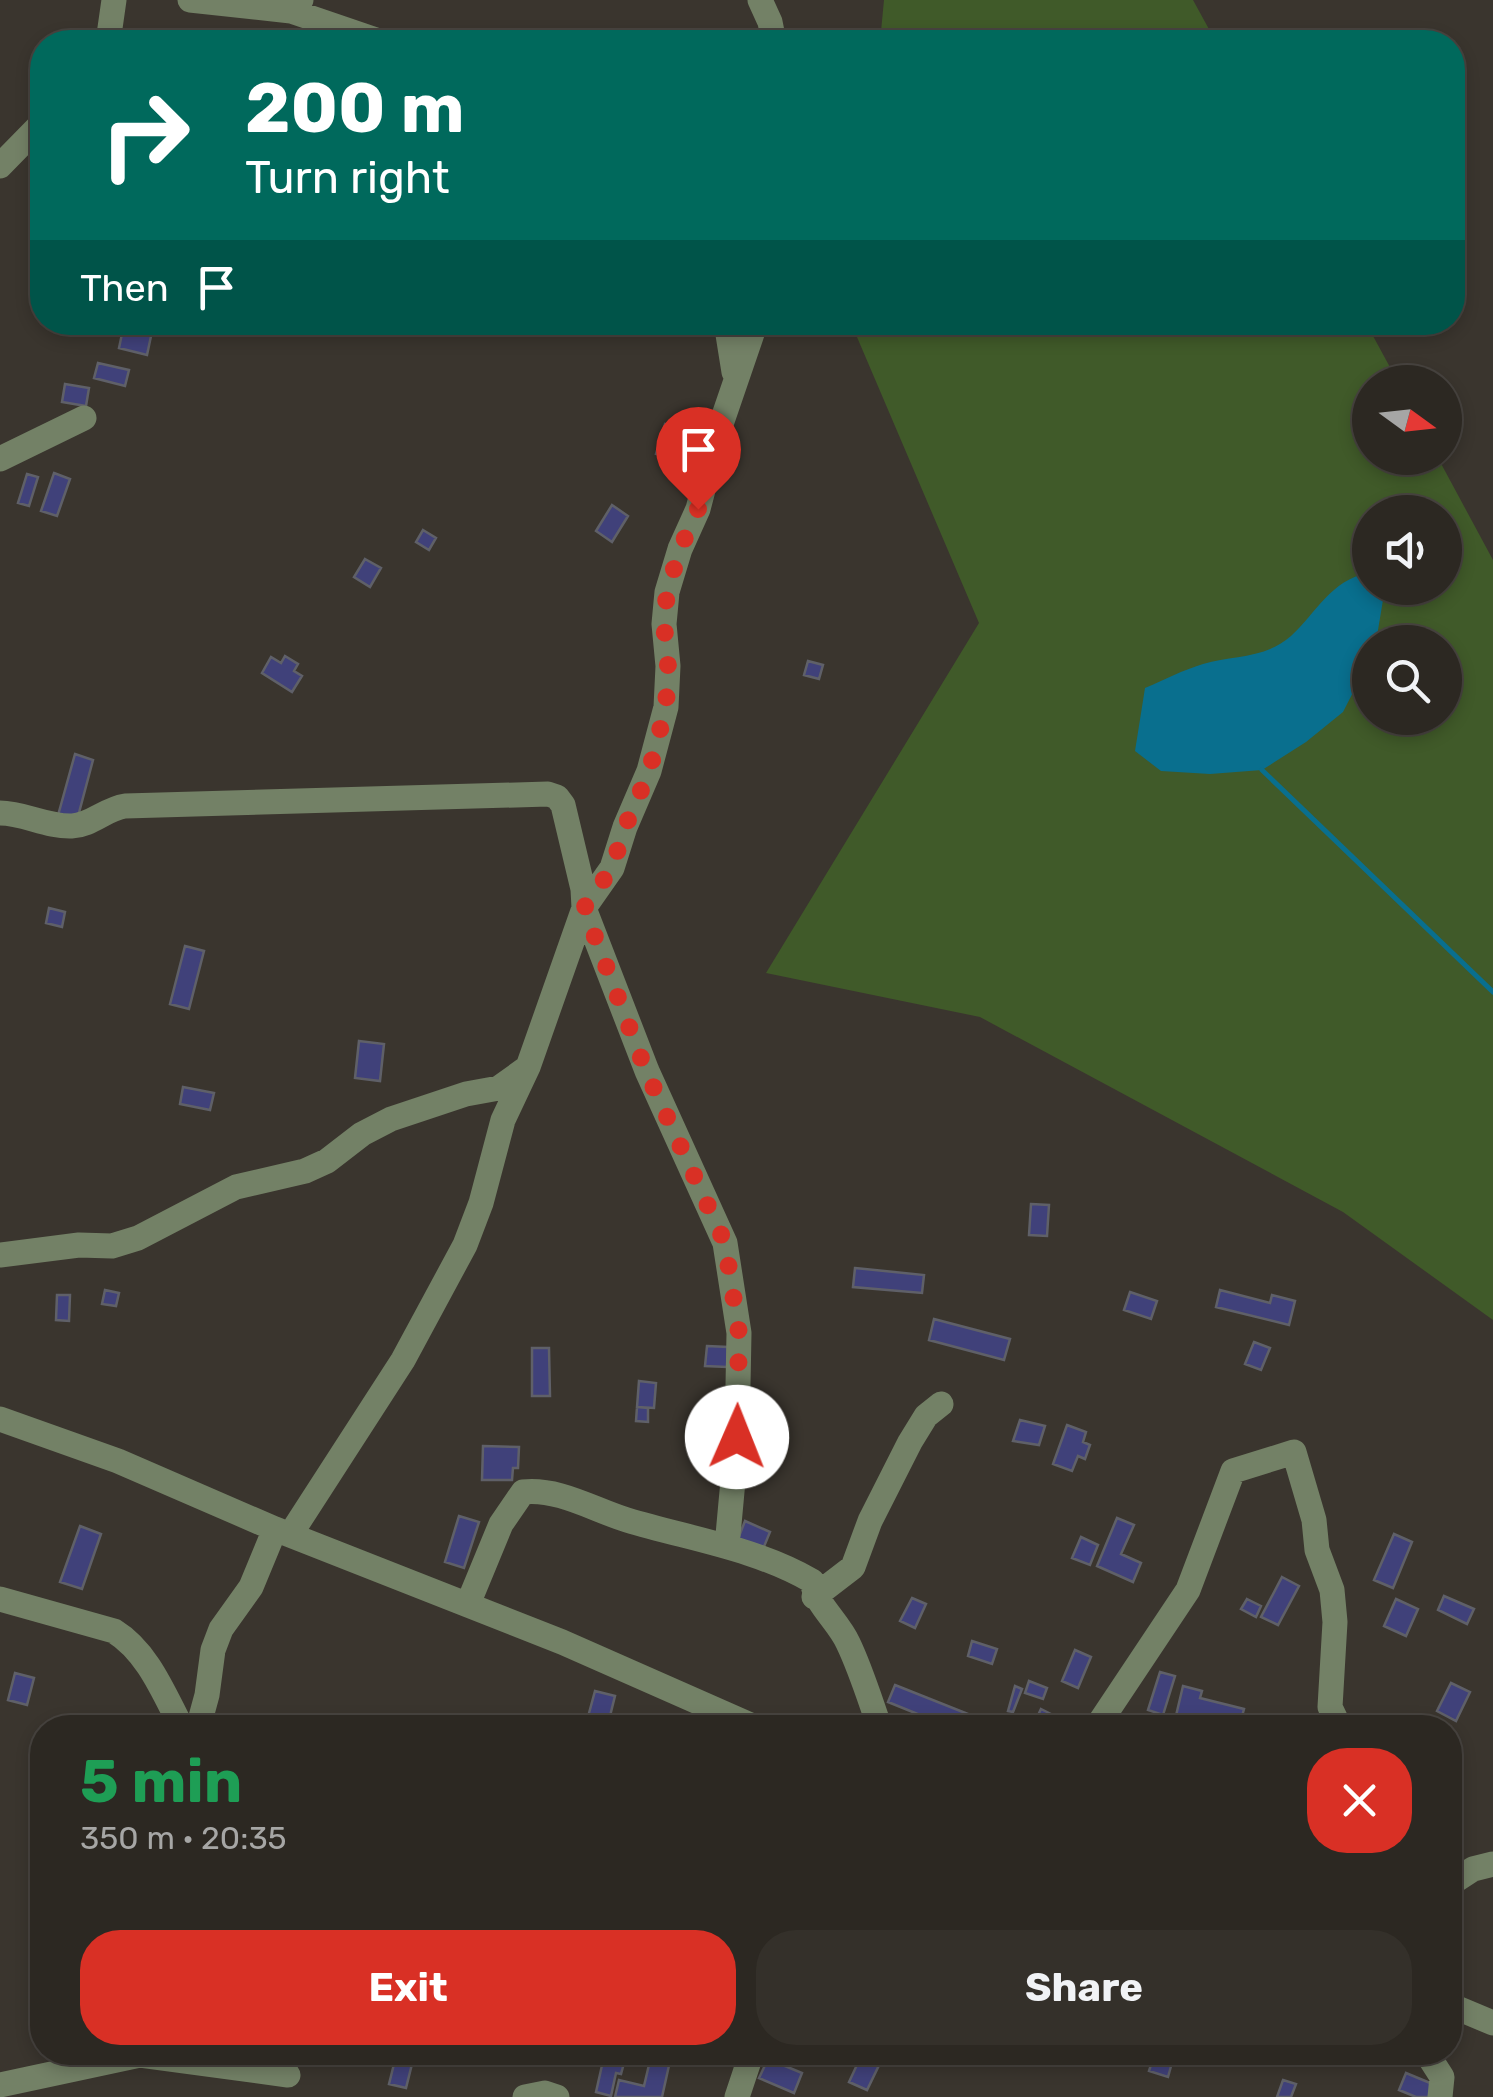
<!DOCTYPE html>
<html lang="en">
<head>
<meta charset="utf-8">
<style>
  body { margin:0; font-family:Rubik,sans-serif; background:#34302a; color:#f1f3f6; height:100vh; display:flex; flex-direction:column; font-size:38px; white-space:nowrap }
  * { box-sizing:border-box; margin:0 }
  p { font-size:32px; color:#a6a6a5 }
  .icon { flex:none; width:55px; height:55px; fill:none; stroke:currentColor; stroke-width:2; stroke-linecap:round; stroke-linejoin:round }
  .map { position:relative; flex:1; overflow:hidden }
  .sheet { position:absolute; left:30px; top:1715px; width:1432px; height:350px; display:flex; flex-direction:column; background:#2c2822; border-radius:40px; box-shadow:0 5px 15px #0003,0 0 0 2px #484440 }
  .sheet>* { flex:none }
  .guide { position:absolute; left:30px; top:30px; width:1435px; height:305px; border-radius:40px; box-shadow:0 5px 15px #0003,0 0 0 2px #484440; background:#00695c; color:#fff; overflow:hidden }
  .needle { width:65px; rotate:105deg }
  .buttons { position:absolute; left:1352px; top:365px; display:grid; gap:20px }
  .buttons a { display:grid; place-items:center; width:110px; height:110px; border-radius:50%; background:#2c2822; box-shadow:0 5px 15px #0003,0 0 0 2px #484440; font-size:50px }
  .pin { position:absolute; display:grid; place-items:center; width:85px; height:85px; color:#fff; margin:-102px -42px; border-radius:50% 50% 50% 0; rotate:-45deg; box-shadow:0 0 10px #0007 }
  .pin .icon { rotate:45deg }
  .me { position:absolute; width:110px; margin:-55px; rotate:1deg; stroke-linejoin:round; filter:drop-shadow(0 0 8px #0008) }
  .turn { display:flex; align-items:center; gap:35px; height:210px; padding:0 50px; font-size:45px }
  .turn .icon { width:130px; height:130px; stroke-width:2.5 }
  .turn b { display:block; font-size:70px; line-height:85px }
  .then { display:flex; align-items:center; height:95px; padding:0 50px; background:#0003; gap:20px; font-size:38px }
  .round { display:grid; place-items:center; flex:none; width:105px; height:105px; border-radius:40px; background:#34302a }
  .summary { display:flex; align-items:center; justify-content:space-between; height:170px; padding:0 50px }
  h1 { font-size:60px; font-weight:700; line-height:75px; color:#1e9e55 }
  .button { display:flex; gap:20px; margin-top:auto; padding:20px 50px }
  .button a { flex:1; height:115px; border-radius:40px; background:#d93025; color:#fff; font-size:40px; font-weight:700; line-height:115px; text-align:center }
  .button a+a { background:#34302a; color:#f1f3f6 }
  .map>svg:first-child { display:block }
  .green { fill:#405a29; fill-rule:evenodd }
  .water { fill:#096f8e }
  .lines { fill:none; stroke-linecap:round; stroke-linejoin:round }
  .stream { stroke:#096f8e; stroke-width:5 }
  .building { fill:#40417a; stroke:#5f6068; stroke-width:2.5 }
  .minor { stroke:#738166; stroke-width:25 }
  .route { stroke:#d93025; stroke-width:18; stroke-dasharray:0 32.4 }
</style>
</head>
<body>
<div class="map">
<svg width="1493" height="2097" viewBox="0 0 1493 2097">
  <rect width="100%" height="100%" fill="#3a352e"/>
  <path class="green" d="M884,0H1193L1216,42H880Z
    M855,323H1366L1398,382H1370V458H1438L1493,560V1320L1343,1212L980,1017L766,973L979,623L854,330ZM1370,512H1445V588H1370ZM1370,642H1445V718H1370Z"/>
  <path class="water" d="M1368,573L1370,588H1385L1376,642H1370V659L1343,712L1306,742L1262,770L1210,774L1161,771L1135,751L1145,688C1164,680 1183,670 1203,664C1233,655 1265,659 1291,636C1316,613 1331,580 1368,573Z"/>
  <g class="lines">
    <path class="stream" d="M1262,770L1493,992"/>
  </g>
  <path class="building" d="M140,30L168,32L167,42H139Z
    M120,322H154L147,355L119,348L123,329L119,328Z
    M98,363L129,370L125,386L94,378Z
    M65,384L89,388L86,406L62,402Z
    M665,424L698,434L689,464L656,454Z
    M54,473L70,479L57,516L41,511Z
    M27,474L38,477L29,506L18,503Z
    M612,505L628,516L612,542L596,531Z
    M423,530L436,538L429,550L416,542Z
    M365,559L381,568L370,587L354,577Z
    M285,656L298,664L294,671L302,676L292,692L262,673L271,657L281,663Z
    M808,661L823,665L819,679L804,675Z
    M75,754L93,760L76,824L57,819Z
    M49,908L65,912L62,927L46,923Z
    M185,946L204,951L189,1009L170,1004Z
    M359,1041L384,1044L380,1081L355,1078Z
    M183,1087L214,1093L210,1110L180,1104Z
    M1031,1204L1049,1205L1047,1236L1029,1235Z
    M855,1268L924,1275L922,1293L853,1287Z
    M105,1290L119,1293L116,1306L102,1304Z
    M1220,1290L1270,1303L1272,1295L1295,1301L1289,1325L1216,1307Z
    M1130,1292L1157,1301L1151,1319L1124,1310Z
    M57,1295H70L69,1321L56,1320Z
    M934,1319L1010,1339L1004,1360L929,1340Z
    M1254,1342L1270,1348L1261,1370L1245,1364Z
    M707,1346L728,1347L727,1367L705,1366Z
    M532,1348H549L550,1396H532Z
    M639,1381L656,1383L654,1408L637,1407Z
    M637,1407L648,1408V1422L636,1421Z
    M1020,1420L1045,1426L1039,1445L1013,1441Z
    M1067,1425L1086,1432L1083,1442L1090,1445L1085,1459L1078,1456L1072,1471L1053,1464Z
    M483,1446L519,1447L518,1468H513L512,1480H482Z
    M459,1516L479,1522L464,1568L445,1562Z
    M1117,1518L1134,1525L1121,1554L1141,1563L1133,1582L1097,1566Z
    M745,1521L770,1532L763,1549L738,1539Z
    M80,1526L101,1534L82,1589L60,1582Z
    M1394,1534L1412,1542L1393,1588L1374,1580Z
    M1081,1537L1098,1545L1090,1565L1072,1558Z
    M1282,1577L1299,1586L1278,1625L1261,1617Z
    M1444,1596L1474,1609L1467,1624L1438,1610Z
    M912,1598L926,1604L915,1628L900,1621Z
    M1247,1599L1261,1606L1256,1617L1241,1609Z
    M1396,1599L1418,1609L1406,1636L1384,1626Z
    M972,1641L997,1649L992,1664L968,1656Z
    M1075,1650L1091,1657L1078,1688L1062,1681Z
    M1160,1672L1175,1676L1163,1715L1148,1710Z
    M15,1673L34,1678L27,1705L8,1700Z
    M1029,1681L1047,1688L1043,1699L1025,1693Z
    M1451,1683L1470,1692L1456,1721L1437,1711Z
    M895,1685L968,1714L963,1728H952L888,1702Z
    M1015,1686L1022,1689L1013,1712L1008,1711Z
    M1183,1686L1202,1691L1200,1698L1244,1709L1240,1724L1234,1722L1233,1728H1189L1174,1724Z
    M595,1691L615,1696L607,1728H585Z
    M1041,1709L1057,1717L1052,1728H1032Z
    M978,1716L991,1723L1001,1728H972Z
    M397,2052H415L406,2088L389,2084Z
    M605,2052H627L621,2074L616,2073L611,2096L596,2092Z
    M652,2052H672L662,2097H615L619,2080L644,2086Z
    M690,2052H737L734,2066L704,2058L702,2065L688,2060Z
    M863,2052L883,2057L867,2090L849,2082Z
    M1155,2052H1175L1168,2077L1149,2071Z
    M768,2059L802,2073L794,2093L759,2078Z
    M1406,2073L1435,2085L1430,2097H1416L1399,2090Z
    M1283,2080L1296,2084L1291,2097H1277Z"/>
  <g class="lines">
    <path class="minor" d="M190,0L291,11L301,0
      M760,0L770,22L774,42
      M291,11L382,42
      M108,42L114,0
      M0,166L42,123
      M726,322L734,372
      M0,459L84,418
      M0,813C24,813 47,827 72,826C92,825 105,809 125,806L548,794L557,797L563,805L583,889L584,908L528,1067L503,1120L481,1203L465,1245L403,1360L290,1535
      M584,908L647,1071L725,1243L739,1333L737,1437L727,1546
      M584,908L612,868L625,827L649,771L666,707L668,666L664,624L667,592L680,549L698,509L718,433L756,322
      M0,1255L79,1245L112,1246L138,1238L236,1187L305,1171L327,1161L362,1134L391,1119L466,1094L499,1088L524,1070
      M0,1419L118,1461L275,1529L562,1642L757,1728
      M814,1597L853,1567L870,1521L910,1442L926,1416L941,1404
      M0,1599L114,1631C148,1652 164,1694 182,1728
      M468,1604L501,1524L523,1492C559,1488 594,1510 627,1520C690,1539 755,1548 812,1581C815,1604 838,1621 848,1643C861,1670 870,1700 880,1728
      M198,1728L207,1695L213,1650L221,1629L251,1587L275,1529
      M1096,1728L1188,1590L1233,1471L1294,1452L1314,1520L1317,1550L1332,1590L1335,1622L1330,1707L1340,1728
      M1450,1884L1473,1869L1493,1864
      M1450,2005L1493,2023
      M1426,2052L1442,2077L1440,2097
      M0,2085L140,2055L288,2075
      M525,2097L545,2093L557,2097
      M737,2097L752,2052"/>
  </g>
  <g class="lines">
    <path class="route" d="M698,509L680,549L667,592L664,624L668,666L666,707L649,772L625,827L612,868L584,908L646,1071L725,1243L739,1333L737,1437"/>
  </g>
</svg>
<div class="buttons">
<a><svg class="needle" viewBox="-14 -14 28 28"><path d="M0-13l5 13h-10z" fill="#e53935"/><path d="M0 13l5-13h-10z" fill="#a6a6a5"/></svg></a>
<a><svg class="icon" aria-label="sound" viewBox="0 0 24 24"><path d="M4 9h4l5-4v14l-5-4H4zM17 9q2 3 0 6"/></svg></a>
<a><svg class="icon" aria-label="search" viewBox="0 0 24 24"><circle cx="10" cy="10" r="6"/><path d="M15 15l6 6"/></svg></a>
</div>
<div class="pin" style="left:698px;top:509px;background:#d93025"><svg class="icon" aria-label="arrive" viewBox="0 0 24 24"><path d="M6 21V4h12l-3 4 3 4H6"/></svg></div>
<svg class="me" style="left:737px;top:1437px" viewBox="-20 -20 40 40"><circle r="19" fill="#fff"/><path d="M0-13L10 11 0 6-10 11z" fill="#d93025"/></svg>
<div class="guide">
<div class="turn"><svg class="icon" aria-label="right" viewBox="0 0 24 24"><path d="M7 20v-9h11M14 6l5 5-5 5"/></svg><div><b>200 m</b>Turn right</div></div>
<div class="then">Then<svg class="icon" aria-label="arrive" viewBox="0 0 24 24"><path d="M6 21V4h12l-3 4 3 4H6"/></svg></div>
</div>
<section class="sheet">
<div class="summary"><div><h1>5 min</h1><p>350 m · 20:35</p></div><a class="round" style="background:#d93025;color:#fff"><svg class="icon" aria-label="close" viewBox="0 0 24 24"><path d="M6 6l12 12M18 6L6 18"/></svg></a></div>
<div class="button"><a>Exit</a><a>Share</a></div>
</section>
</div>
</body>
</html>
